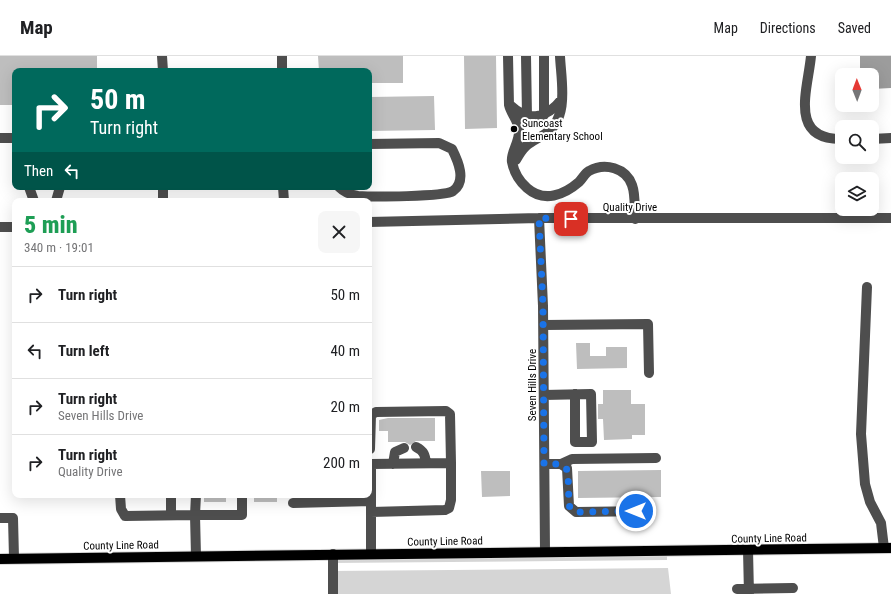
<!DOCTYPE html>
<html lang="en">
<head>
<meta charset="utf-8">
<style>
  body { margin:0; font-family:"Roboto Condensed",sans-serif; background:#f6f6f6; color:#202124; height:100vh; display:flex; flex-direction:column; font-size:15px; white-space:nowrap }
  * { box-sizing:border-box; margin:0 }
  p { font-size:13px; color:#757577 }
  .icon { flex:none; width:22px; height:22px; fill:none; stroke:currentColor; stroke-width:2; stroke-linecap:round; stroke-linejoin:round }
  .map { position:relative; flex:1; overflow:hidden }
  .details { position:absolute; left:12px; top:142px; width:360px; height:300px; display:flex; flex-direction:column; background:#fff; border-radius:8px; box-shadow:0 4px 16px #0002 }
  .details>* { flex:none }
  .guide { position:absolute; left:12px; top:12px; width:360px; height:122px; border-radius:8px; box-shadow:0 4px 16px #0002; background:#00695c; color:#fff; overflow:hidden }
  .needle { width:26px; rotate:359deg }
  .tools { position:absolute; left:835px; top:12px; display:grid; gap:8px }
  .tools a { display:grid; place-items:center; width:44px; height:44px; border-radius:8px; background:#fff; box-shadow:0 4px 16px #0002; font-size:20px }
  .pin { position:absolute; display:grid; place-items:center; width:34px; height:34px; color:#fff; margin:-17px; border-radius:8px; box-shadow:0 2px 6px #0006 }
  .me { position:absolute; width:44px; margin:-22px; rotate:270deg; stroke-linejoin:round; filter:drop-shadow(0 0 3px #0008) }
  .turn { display:flex; align-items:center; gap:14px; height:84px; padding:0 12px; font-size:18px }
  .turn .icon { width:52px; height:52px; stroke-width:2.5 }
  .turn b { display:block; font-size:28px; line-height:34px }
  .then { display:flex; align-items:center; height:38px; padding:0 12px; background:#0003; gap:8px; font-size:15px }
  .round { display:grid; place-items:center; flex:none; width:42px; height:42px; border-radius:8px; background:#f6f6f6 }
  .headline { display:flex; align-items:center; justify-content:space-between; height:68px; padding:0 12px }
  h1 { font-size:24px; font-weight:800; line-height:30px; color:#1e9e55 }
  ul { padding:0; list-style:none }
  li { display:flex; align-items:center; gap:12px; height:56px; padding:0 12px; border-top:1px solid #e0e0e0 }
  li div { flex:1 }
  li b { display:block; font-size:15px }
  li em { font-style:normal }
  header { display:flex; align-items:center; gap:24px; box-sizing:border-box; height:56px; padding:0 20px; background:#fff; border-bottom:1px solid #e0e0e0 }
  header strong { font-size:19px }
  nav { display:flex; gap:22px; margin-inline-start:auto; font-size:14px }
  .map>svg:first-child { display:block }
  .green { fill:#d5d5d5 }
  .water { fill:#9c9c9c }
  .building { fill:#bebebe }
  .lines { fill:none; stroke-linecap:round; stroke-linejoin:round }
  .major-casing { stroke:#dbdbdb; stroke-width:12 }
  .minor { stroke:#4e4e4e; stroke-width:10 }
  .major { stroke:#000; stroke-width:10 }
  .route { stroke:#1a73e8; stroke-width:7; stroke-dasharray:0 12.6 }
  .poi-dot { fill:#000; stroke:#fff; stroke-width:1.5 }
  .labels { text-anchor:middle; stroke-width:4; stroke-linejoin:round; paint-order:stroke }
  .poi-label { font-size:11px; fill:#000; stroke:#fff; text-anchor:start }
  .street-label { font-size:11px; fill:#000; stroke:#fff }
</style>
</head>
<body>
<header>
<strong>Map</strong>
<nav><a>Map</a><a>Directions</a><a>Saved</a></nav>
</header>
<div class="map">
<svg width="891" height="538" viewBox="0 0 891 538">
  <rect width="100%" height="100%" fill="#fff"/>
  <path class="green" d="M667,499V504L331,507V503Z
    M668,512L671,538H332L331,515Z"/>
  <path class="water" d="M860,0H891V32L872,33V19H860Z"/>
  <path class="building" d="M0,0H97V15H15V49H0Z
    M318,0H403V27H369V15H319Z
    M464,0H496L497,72L465,73Z
    M434,40L435,74L369,75V41Z
    M576,287H590V300H606V291H627V312L577,313Z
    M603,334H631V348H645V379H632V383L604,384L603,363H598V348H603Z
    M388,362H435V385H416L410,389L405,386H388V375H379V364Z
    M661,414V441L578,442V415Z
    M481,415H510V440L482,441Z
    M204,439H226V446H204Z
    M254,439H277V446H254Z"/>
  <g class="lines">
    <defs>
      <path id="major" d="M0,503L891,492"/>
    </defs>
    <use href="#major" class="major-casing"/>
    <path class="minor" d="M162,0L163,15
      M282,0V15
      M508,0L509,49C511,58 518,64 519,74C520,86 510,97 512,106C514,116 520,126 527,132C544,147 564,139 579,126C583,122 585,117 589,115C605,106 626,112 632,129C636,140 634,152 635,163
      M526,0L527,60
      M544,0V59
      M811,0C808,33 788,84 842,83
      M511,50C529,67 547,62 562,43
      M0,82H15
      M872,83L891,82
      M516,104C525,87 530,87 545,78C570,63 561,24 560,0
      M29,131L34,145
      M283,131L284,145
      M339,131C344,136 351,139 358,140C371,141 444,141 453,135C467,125 458,105 452,93L439,87L369,88
      M56,145L60,131
      M163,145V131
      M539,162L543,250L545,496
      M369,166L539,162H891
      M0,171H15
      M867,231L861,378L865,428L870,446L881,467L884,492
      M544,269L648,268L649,317
      M544,339L591,338L592,386H575V338
      M416,391C424,395 425,399 426,407
      M370,393L371,359L376,356L446,355L450,358L451,407
      M393,408L395,396L404,392
      M545,408H561L567,412L569,450L576,456L651,455
      M561,408L572,403L656,402
      M120,439L121,453L125,460L195,459L196,500
      M171,439V459
      M196,439L195,459H242V439
      M293,447L371,445
      M371,456L445,454L449,452L451,444V407L371,408V497
      M0,462H13L14,502
      M748,494L749,538
      M333,498V538
      M737,533L793,532"/>
    <use href="#major" class="major"/>
  </g>
  <g class="lines">
    <path class="route" d="M571,163L539,162L543,250L544,408C554,408 564,406 568,416L569,450L576,456L636,455"/>
  </g>
  <circle class="poi-dot" cx="514" cy="73" r="4"/>
  <g class="labels">
    <g class="poi-label">
      <text x="522" y="71">Suncoast<tspan x="522" dy="13">Elementary School</tspan></text>
    </g>
    <g class="street-label">
      <text x="630" y="155">Quality Drive</text>
      <text transform="translate(532 329) rotate(-90)" y="4">Seven Hills Drive</text>
      <text transform="translate(769 482) rotate(-1)" y="4">County Line Road</text>
      <text transform="translate(445 485) rotate(-1)" y="4">County Line Road</text>
      <text transform="translate(121 489) rotate(-1)" y="4">County Line Road</text>
    </g>
  </g>
</svg>
<div class="tools">
<a><svg class="needle" viewBox="-14 -14 28 28"><path d="M0-13l5 13h-10z" fill="#e53935"/><path d="M0 13l5-13h-10z" fill="#757577"/></svg></a>
<a><svg class="icon" aria-label="search" viewBox="0 0 24 24"><circle cx="10" cy="10" r="6"/><path d="M15 15l6 6"/></svg></a>
<a><svg class="icon" aria-label="layers" viewBox="0 0 24 24"><path d="M12 4l9 5-9 5-9-5zM3 14l9 5 9-5"/></svg></a>
</div>
<div class="pin" style="left:571px;top:163px;background:#d93025"><svg class="icon" aria-label="arrive" viewBox="0 0 24 24"><path d="M6 21V4h12l-3 4 3 4H6"/></svg></div>
<svg class="me" style="left:636px;top:455px" viewBox="-20 -20 40 40"><circle r="17" fill="#1a73e8" stroke="#fff" stroke-width="3"/><path d="M0-11L8 9 0 5-8 9z" fill="#fff"/></svg>
<div class="guide">
<div class="turn"><svg class="icon" aria-label="right" viewBox="0 0 24 24"><path d="M7 20v-9h11M14 6l5 5-5 5"/></svg><div><b>50 m</b>Turn right</div></div>
<div class="then">Then<svg class="icon" aria-label="left" viewBox="0 0 24 24"><path d="M17 20v-9H6M10 6l-5 5 5 5"/></svg></div>
</div>
<section class="details">
<div class="headline"><div><h1>5 min</h1><p>340 m · 19:01</p></div><a class="round"><svg class="icon" aria-label="close" viewBox="0 0 24 24"><path d="M6 6l12 12M18 6L6 18"/></svg></a></div>
<ul>
<li><svg class="icon" aria-label="right" viewBox="0 0 24 24"><path d="M7 20v-9h11M14 6l5 5-5 5"/></svg><div><b>Turn right</b></div><em>50 m</em></li>
<li><svg class="icon" aria-label="left" viewBox="0 0 24 24"><path d="M17 20v-9H6M10 6l-5 5 5 5"/></svg><div><b>Turn left</b></div><em>40 m</em></li>
<li><svg class="icon" aria-label="right" viewBox="0 0 24 24"><path d="M7 20v-9h11M14 6l5 5-5 5"/></svg><div><b>Turn right</b><p>Seven Hills Drive</p></div><em>20 m</em></li>
<li><svg class="icon" aria-label="right" viewBox="0 0 24 24"><path d="M7 20v-9h11M14 6l5 5-5 5"/></svg><div><b>Turn right</b><p>Quality Drive</p></div><em>200 m</em></li>
</ul>
</section>
</div>
</body>
</html>
